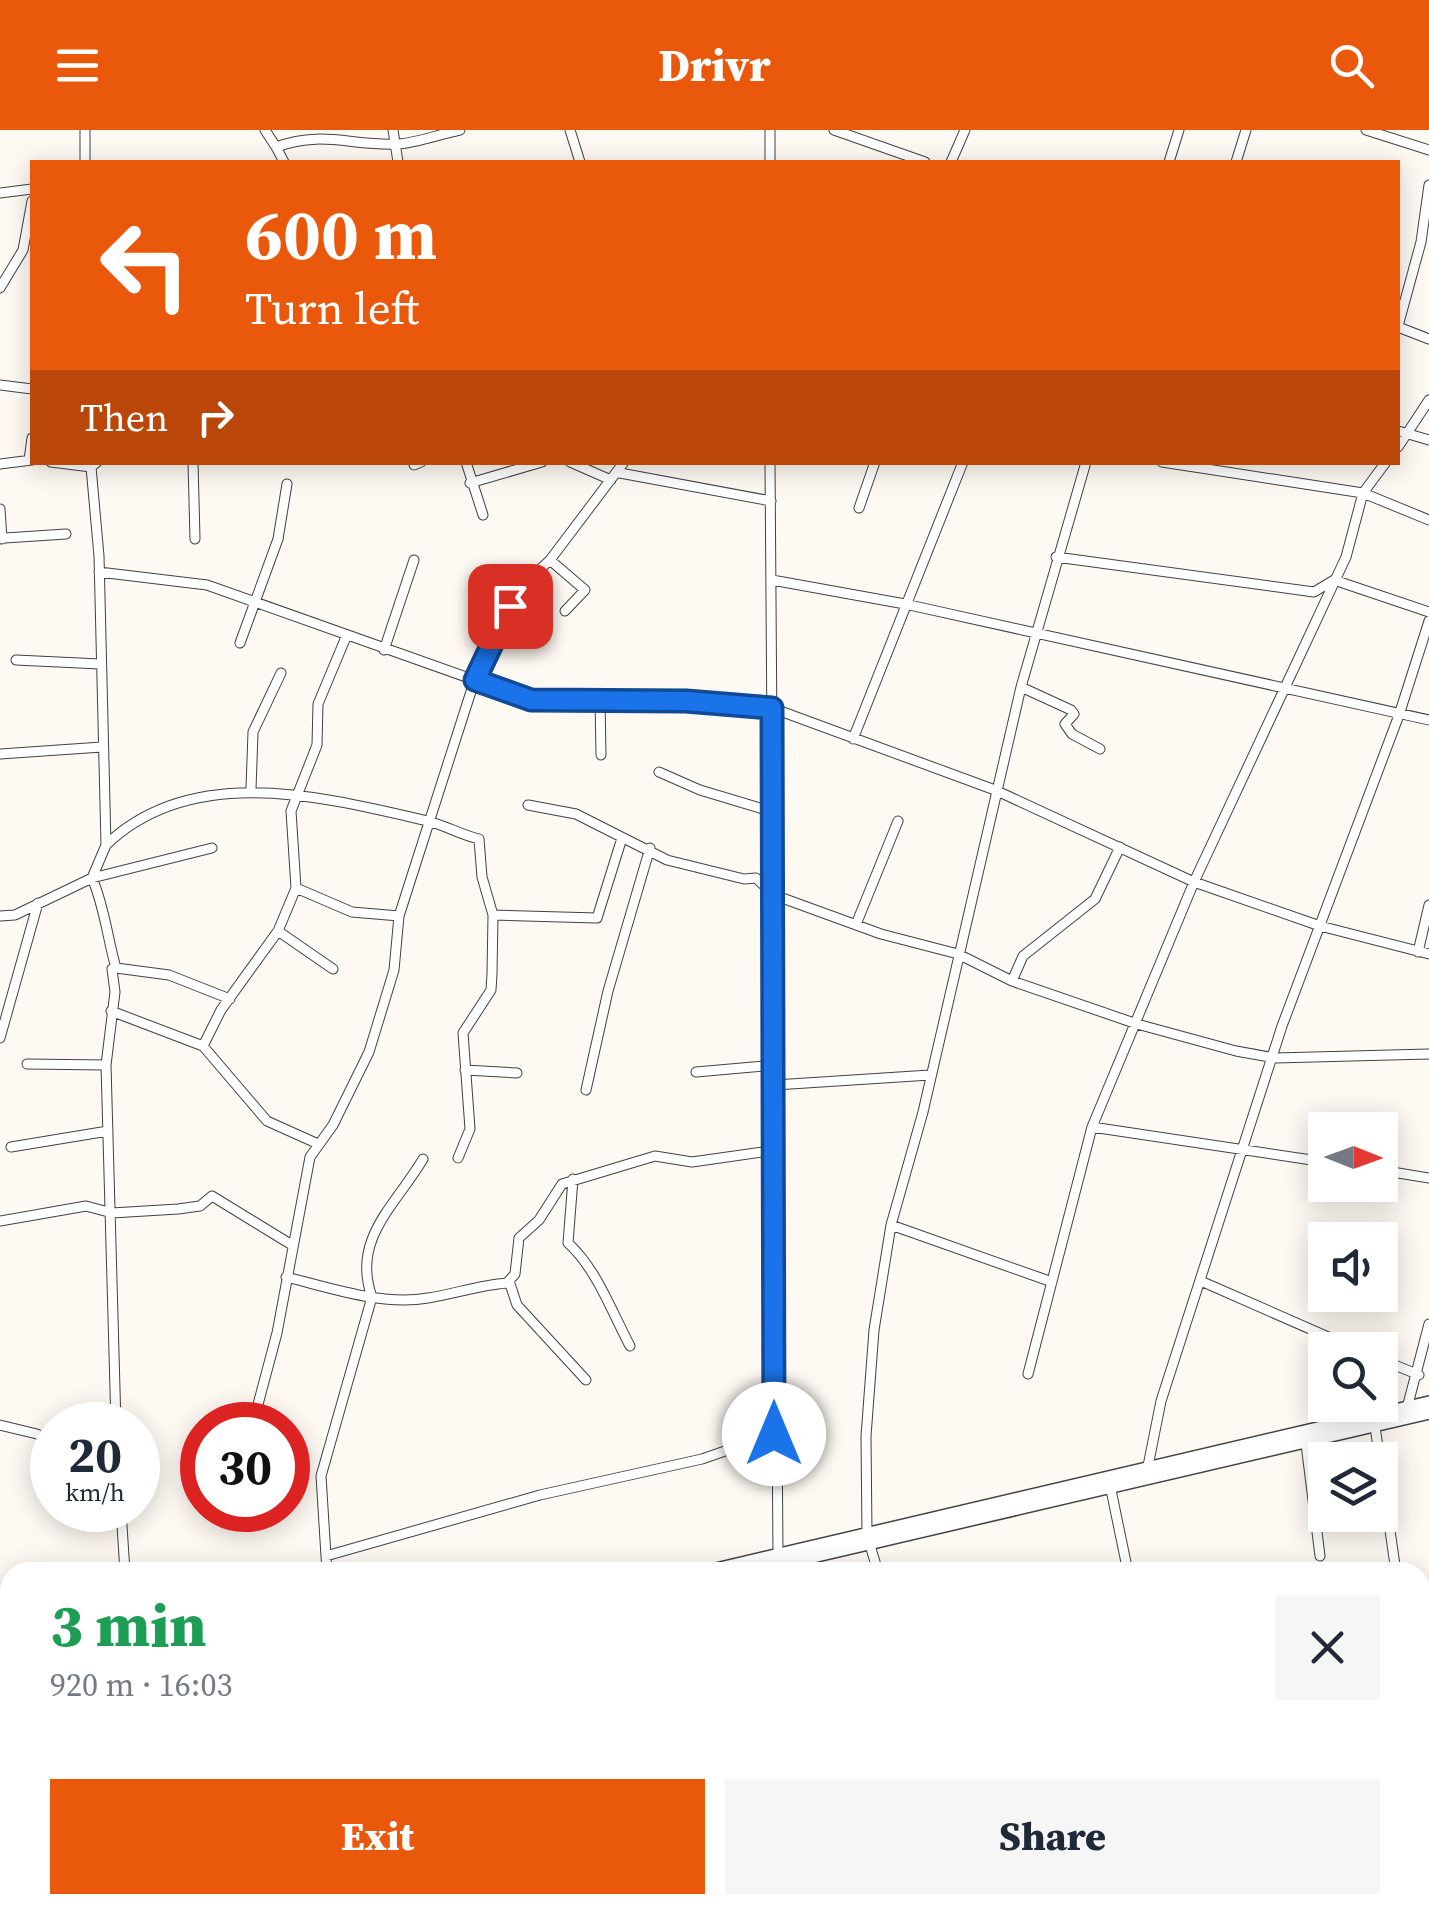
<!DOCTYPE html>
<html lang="en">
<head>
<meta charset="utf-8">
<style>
  body { margin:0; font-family:"Source Serif 4",serif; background:#f6f6f7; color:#1f2937; height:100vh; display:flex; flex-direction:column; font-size:38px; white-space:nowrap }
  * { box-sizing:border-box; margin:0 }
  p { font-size:32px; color:#747a83 }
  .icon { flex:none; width:55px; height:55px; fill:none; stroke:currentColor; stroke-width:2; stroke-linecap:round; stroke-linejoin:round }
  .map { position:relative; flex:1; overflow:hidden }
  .drawer { position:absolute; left:0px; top:1432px; width:1430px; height:352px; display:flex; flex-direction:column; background:#fff; border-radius:30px 30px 0 0; box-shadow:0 5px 25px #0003 }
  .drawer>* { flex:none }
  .guide { position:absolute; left:30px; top:30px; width:1370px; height:305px; border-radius:0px; box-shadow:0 5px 25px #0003; background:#ea580c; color:#fff; overflow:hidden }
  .needle { width:65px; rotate:91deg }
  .buttons { position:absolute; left:1308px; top:982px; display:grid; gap:20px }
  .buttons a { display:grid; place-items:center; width:90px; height:90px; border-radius:0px; background:#fff; box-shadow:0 5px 25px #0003; font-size:50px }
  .speed { position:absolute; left:30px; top:1272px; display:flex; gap:20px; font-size:50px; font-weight:700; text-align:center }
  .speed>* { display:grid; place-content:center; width:130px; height:130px; border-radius:50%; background:#fff; box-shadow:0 5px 25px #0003; line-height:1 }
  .speed small { font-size:25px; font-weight:400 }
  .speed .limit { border:15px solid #d22; background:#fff; color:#111 }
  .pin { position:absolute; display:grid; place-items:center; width:85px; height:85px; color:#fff; margin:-42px; border-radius:20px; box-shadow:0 5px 15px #0006 }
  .me { position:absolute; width:110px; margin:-55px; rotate:0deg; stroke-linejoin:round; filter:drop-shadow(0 0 8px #0008) }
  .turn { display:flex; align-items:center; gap:35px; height:210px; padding:0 50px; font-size:45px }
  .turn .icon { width:130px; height:130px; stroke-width:2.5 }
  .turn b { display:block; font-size:70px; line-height:85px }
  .then { display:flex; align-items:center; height:95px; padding:0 50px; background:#0003; gap:20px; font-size:38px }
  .round { display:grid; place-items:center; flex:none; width:105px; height:105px; border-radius:0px; background:#f6f6f7 }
  .summary { display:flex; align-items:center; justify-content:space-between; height:170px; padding:0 50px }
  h1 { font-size:60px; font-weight:800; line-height:75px; color:#1e9e55 }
  .primary-button { display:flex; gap:20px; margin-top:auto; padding:20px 50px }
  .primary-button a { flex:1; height:115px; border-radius:0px; background:#ea580c; color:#fff; font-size:40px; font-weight:800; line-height:115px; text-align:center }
  .primary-button a+a { background:#f6f6f7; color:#1f2937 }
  header { display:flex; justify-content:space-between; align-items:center; height:130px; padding:0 50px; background:#ea580c; color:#fff; font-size:45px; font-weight:800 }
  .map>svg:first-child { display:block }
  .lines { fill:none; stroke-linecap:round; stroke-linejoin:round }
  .minor-casing { stroke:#424242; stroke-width:11 }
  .tertiary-casing { stroke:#424242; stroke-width:14 }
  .minor { stroke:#fff; stroke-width:9 }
  .tertiary { stroke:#fff; stroke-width:11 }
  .route-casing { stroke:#114b97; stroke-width:25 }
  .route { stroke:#1a73e8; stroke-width:18 }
</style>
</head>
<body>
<header><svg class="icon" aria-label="menu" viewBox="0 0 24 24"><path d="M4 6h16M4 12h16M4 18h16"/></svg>Drivr<svg class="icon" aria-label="search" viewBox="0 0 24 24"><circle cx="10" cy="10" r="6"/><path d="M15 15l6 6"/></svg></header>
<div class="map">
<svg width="1429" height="1783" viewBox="0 0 1429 1783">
  <rect width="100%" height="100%" fill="#fef9f2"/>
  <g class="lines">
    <defs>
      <path id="minor" d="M85,0V32
        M265,0L276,17
        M393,0L398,32
        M570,0L580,32
        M770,0V32
        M834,0L925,32
        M1366,0L1429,20
        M284,32L276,17C323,0 350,16 398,14C417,13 440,4 460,0
        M951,32L965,0
        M1169,32L1179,0
        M1236,32L1246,0
        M0,63L32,59
        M0,158L23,120L32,71
        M1398,196L1421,112L1429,55
        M1398,197L1429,209
        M0,255L32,259
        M1398,301L1429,310
        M1398,317L1429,270
        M29,330L32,308
        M51,332L91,337
        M97,332L91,337L99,426L106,715L92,748C105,778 107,807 116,838L112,839L115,862L106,935L116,1295
        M193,332L195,409
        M466,332L483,385
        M570,332L611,350
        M770,332L778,1425
        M1162,332L1363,363L1429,390
        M0,334L32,330
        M414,335L421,332
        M620,343L771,371
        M470,353L542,332
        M859,378L875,332
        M0,379L2,409
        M5,408L66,404
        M1056,427L1314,462L1334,450L1429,482
        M550,430L585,460L565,481
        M99,442L207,455L531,570L686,571L772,578L995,660L1194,752L1320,796L1429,824
        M772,450L905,474L1429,590
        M240,513L278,409L287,354
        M384,520L414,430
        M16,530L100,534
        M1021,557L1071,580L1074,584L1065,594L1072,604L1100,619
        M600,570L601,625
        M853,609L963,332
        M0,624L102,617
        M659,642L700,660L773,682
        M251,659L253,602L281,543
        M528,675L576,684L667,730L744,749L756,748L774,765L881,804L958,824L1012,851L1137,894L1236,921L1275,928L1429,924
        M106,715C192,632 324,667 428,691C446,696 462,705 479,709L482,747L493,785L492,844L491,860L463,903L470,999L458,1028
        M296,758L352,782L399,786
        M493,785L597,788L622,708
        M0,786L15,785L92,748L212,718
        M857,792L898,691
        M278,801L333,839
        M1418,822L1429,775
        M116,838L169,845L230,869
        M1012,851L1023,826L1095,769L1120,717
        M111,881L203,916L267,991L316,1013
        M0,908L38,773
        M203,916L221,880L278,801L296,758L291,681L317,615L318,574L346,507
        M27,934L106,935
        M465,940L517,943
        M696,942L775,935
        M775,955L930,945
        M586,960L608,861L650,718
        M1092,997L1325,1032
        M11,1017L108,1001
        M1380,1040L1429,1048
        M573,1049L568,1113C596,1138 612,1182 630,1216
        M0,1091L86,1076L112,1083L178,1079L200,1076L212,1066L292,1115
        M891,1095L1052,1152
        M286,1147C331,1158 382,1176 428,1168C455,1164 479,1155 507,1153L515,1144L519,1108L539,1090L562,1054L655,1026L692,1032L776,1020
        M509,1151L517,1175L586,1250
        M1203,1152L1358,1220
        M1380,1229L1419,1245
        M1028,1244L1092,997L1194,752L1346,427L1363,363L1386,332
        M1407,1278L1429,1194
        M253,1293L277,1203L310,1027L333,995L369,922L394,840L399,786L475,549L523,455L550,430L624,332
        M0,1295L37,1304L52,1314
        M1375,1297L1380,1330
        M1306,1314L1320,1426
        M1380,1331L1396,1442
        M1147,1341L1161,1271L1282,896L1399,585L1429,491
        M1111,1360L1128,1442
        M121,1380L125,1442
        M867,1404L866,1306L874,1200L891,1095L923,982L1021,557L1086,332
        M870,1415L878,1442
        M326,1426L540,1365L702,1329L774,1304
        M327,1442L321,1346L372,1167C351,1109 396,1075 423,1029
        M0,1525L10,1544
        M1420,1615L1429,1617
        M1369,1775L1383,1783
        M969,1781L983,1775
        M114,1783V1775
        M672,1783L674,1775
        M1302,1783L1311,1775"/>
      <path id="tertiary" d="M703,1442L1429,1272
        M748,1442L1429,1283
        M0,1617L10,1615"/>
    </defs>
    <use href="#minor" class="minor-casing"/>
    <use href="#tertiary" class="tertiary-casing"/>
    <use href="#minor" class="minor"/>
    <use href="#tertiary" class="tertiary"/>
  </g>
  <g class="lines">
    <defs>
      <path id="route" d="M510,476L475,550L531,570L686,571L772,578L774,1304"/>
    </defs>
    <use href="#route" class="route-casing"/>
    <use href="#route" class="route"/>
  </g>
</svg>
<div class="buttons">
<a><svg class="needle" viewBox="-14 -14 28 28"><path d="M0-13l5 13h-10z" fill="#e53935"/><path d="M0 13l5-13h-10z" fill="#747a83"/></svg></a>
<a><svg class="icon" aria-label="sound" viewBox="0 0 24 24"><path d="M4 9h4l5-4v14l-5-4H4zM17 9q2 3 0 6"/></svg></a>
<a><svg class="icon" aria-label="search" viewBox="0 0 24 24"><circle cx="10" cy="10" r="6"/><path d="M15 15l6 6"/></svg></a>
<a><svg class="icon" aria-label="layers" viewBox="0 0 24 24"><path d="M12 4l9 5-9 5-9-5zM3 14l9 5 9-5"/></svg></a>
</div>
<div class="speed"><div>20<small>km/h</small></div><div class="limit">30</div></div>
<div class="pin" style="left:510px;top:476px;background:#d93025"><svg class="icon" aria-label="arrive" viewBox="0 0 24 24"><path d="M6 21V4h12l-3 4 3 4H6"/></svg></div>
<svg class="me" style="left:774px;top:1304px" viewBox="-20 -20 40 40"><circle r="19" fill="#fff"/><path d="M0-13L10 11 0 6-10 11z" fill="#1a73e8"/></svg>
<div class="guide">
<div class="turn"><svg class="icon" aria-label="left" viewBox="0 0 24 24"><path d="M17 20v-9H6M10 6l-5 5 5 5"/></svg><div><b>600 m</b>Turn left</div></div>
<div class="then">Then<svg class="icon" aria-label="right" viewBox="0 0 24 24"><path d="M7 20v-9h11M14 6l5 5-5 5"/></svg></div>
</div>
<section class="drawer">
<div class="summary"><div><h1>3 min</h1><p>920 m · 16:03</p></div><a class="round"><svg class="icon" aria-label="close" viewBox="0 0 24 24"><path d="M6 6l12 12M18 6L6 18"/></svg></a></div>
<div class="primary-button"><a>Exit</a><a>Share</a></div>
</section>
</div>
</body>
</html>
